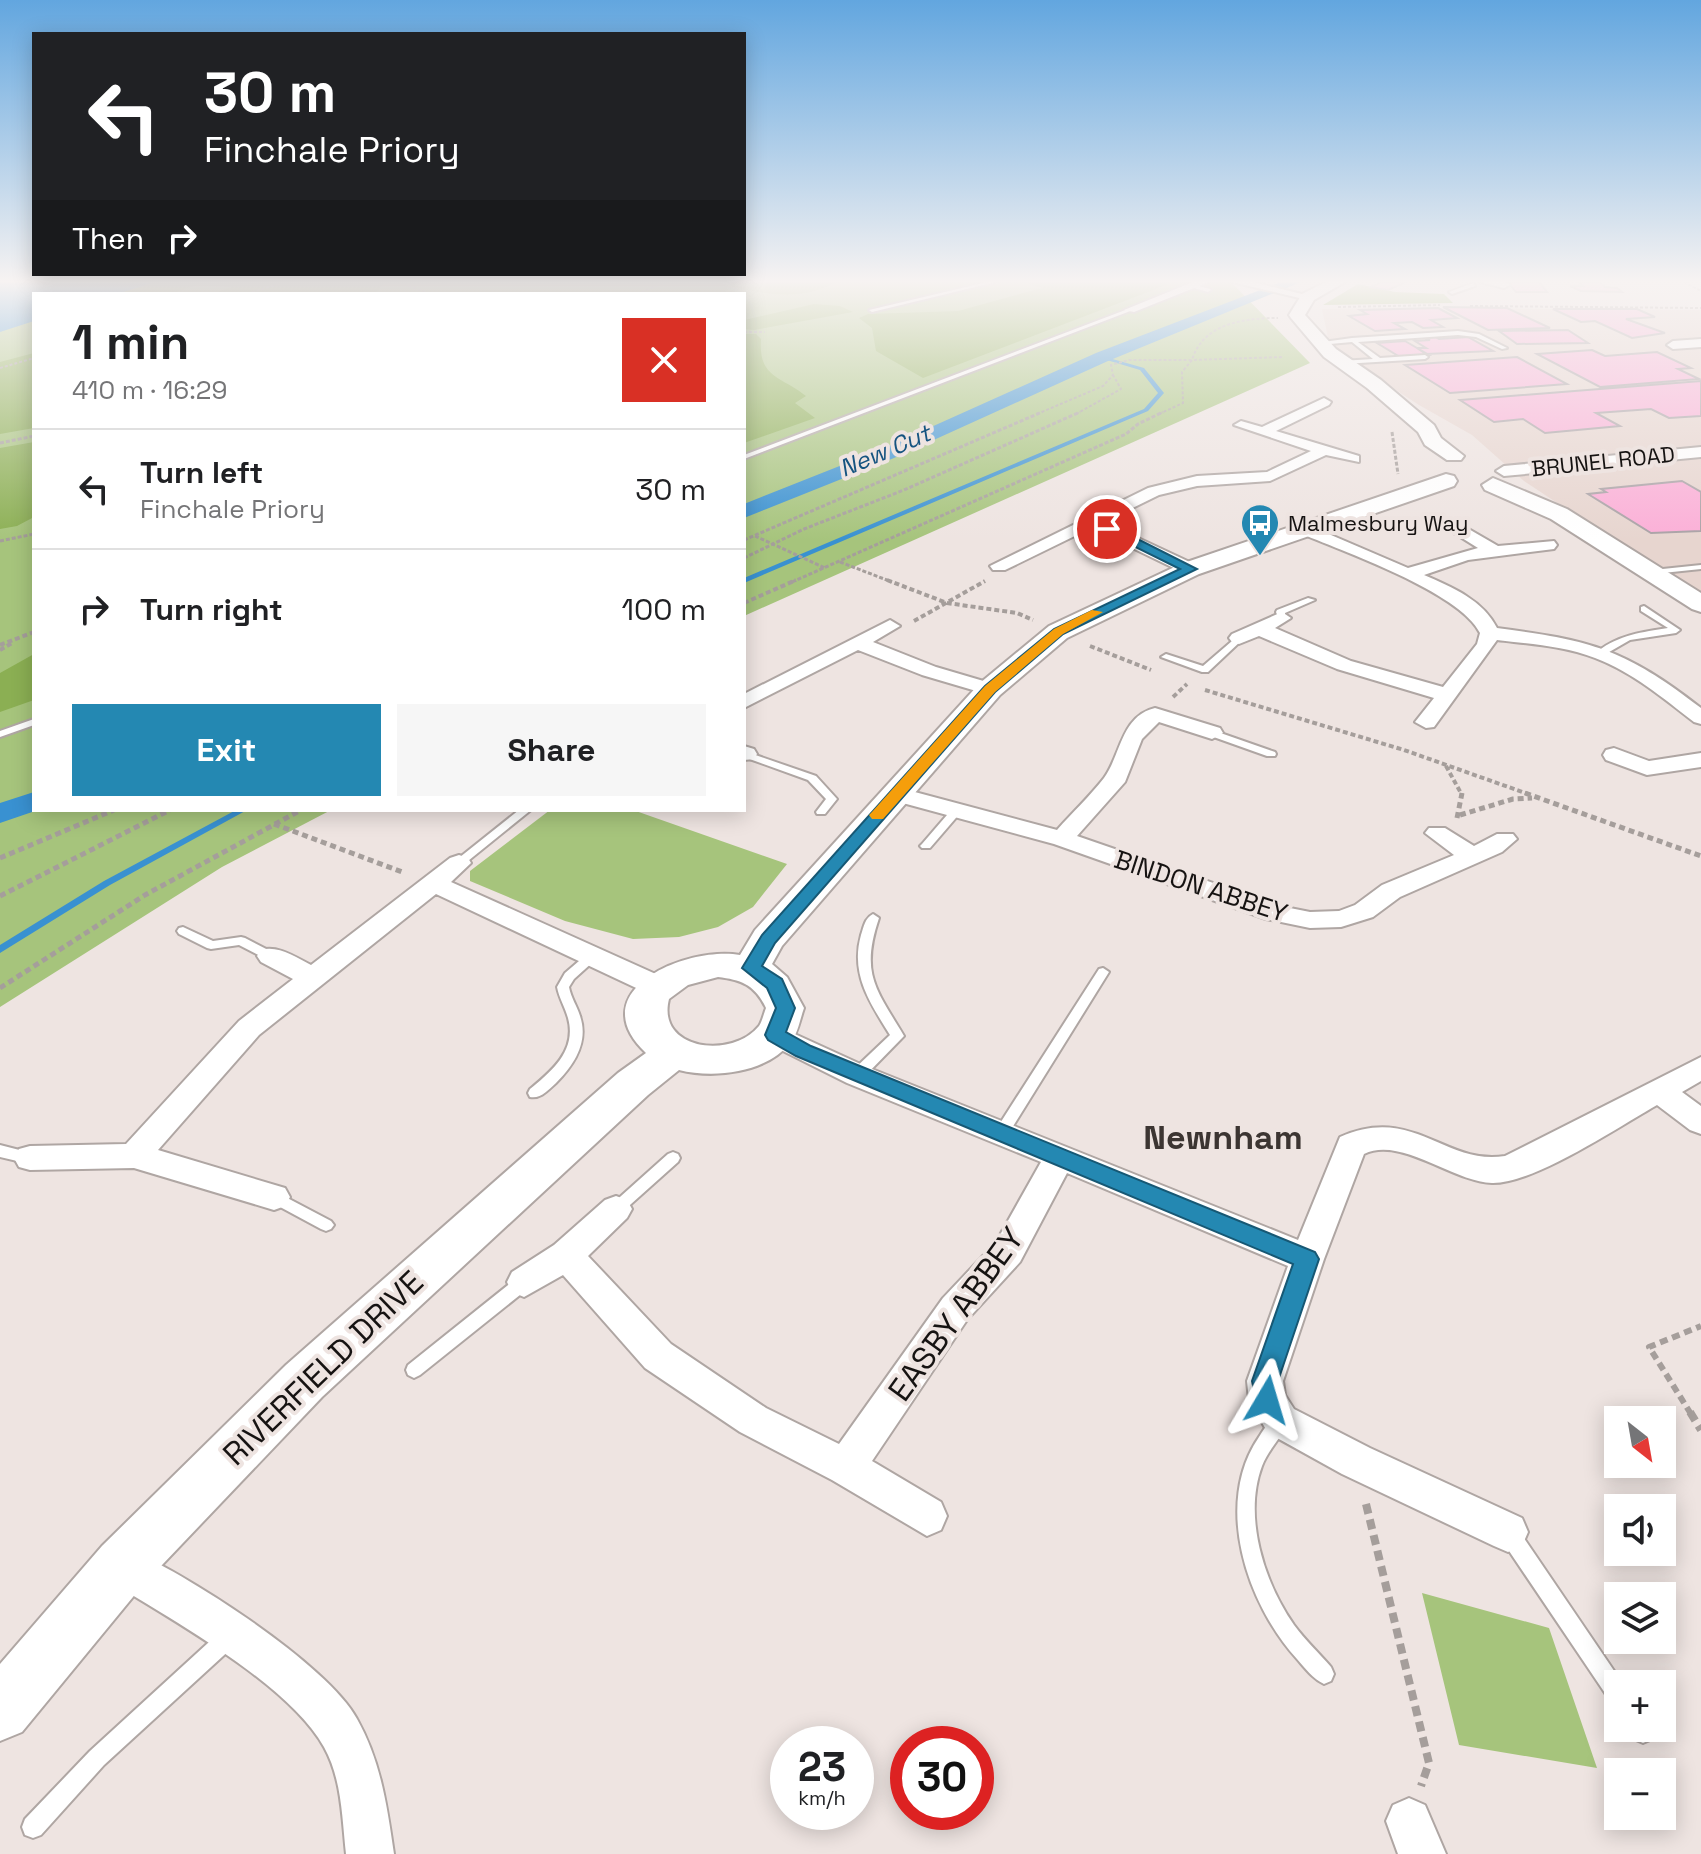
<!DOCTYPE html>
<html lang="en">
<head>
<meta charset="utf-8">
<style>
  body { margin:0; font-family:"Space Grotesk",sans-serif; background:#f6f6f6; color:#202124; height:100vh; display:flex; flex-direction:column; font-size:30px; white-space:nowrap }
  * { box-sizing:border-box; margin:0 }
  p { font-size:26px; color:#757577 }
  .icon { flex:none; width:44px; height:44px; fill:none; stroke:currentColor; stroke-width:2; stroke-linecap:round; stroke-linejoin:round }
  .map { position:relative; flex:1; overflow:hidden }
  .drawer { position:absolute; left:32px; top:292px; width:714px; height:520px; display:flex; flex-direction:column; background:#fff; border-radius:0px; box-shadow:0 4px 20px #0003 }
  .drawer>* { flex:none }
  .banner { position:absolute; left:32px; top:32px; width:714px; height:244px; border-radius:0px; box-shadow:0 4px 20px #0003; background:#202124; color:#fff; overflow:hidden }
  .needle { width:52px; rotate:149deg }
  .controls { position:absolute; left:1604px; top:1406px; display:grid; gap:16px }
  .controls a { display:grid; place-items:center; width:72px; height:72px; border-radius:0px; background:#fff; box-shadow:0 4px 20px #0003; font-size:40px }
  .speed { position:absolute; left:770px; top:1726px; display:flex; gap:16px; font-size:40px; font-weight:700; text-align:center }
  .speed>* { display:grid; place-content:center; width:104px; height:104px; border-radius:50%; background:#fff; box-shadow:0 4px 20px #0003; line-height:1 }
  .speed small { font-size:20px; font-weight:400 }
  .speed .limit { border:12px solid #d22; background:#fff; color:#111 }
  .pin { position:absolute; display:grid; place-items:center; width:68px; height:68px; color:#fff; margin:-34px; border:4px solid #fff; border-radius:50%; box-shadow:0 2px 8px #0007 }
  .me { position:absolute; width:88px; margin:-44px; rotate:7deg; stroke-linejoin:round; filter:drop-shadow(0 0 6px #0008) }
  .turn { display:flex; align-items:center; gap:28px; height:168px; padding:0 40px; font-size:36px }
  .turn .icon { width:104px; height:104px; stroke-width:2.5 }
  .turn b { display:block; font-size:56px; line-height:68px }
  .then { display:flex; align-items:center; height:76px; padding:0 40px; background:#0003; gap:16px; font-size:30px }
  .round { display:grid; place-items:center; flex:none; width:84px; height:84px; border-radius:0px; background:#f6f6f6 }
  .headline { display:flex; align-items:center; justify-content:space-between; height:136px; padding:0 40px }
  h1 { font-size:48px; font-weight:800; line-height:60px }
  .primary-button { display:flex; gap:16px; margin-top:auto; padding:16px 40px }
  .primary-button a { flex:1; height:92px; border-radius:0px; background:#2488b2; color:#fff; font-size:32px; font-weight:800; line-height:92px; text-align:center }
  .primary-button a+a { background:#f6f6f6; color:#202124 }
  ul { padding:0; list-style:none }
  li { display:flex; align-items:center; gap:24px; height:120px; padding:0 40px; border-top:2px solid #e0e0e0 }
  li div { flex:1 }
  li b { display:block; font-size:30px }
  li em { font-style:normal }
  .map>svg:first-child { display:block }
  .built { fill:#e7d5cf }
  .green { fill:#a6c47c }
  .forest { fill:#8baf53 }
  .water { fill:#3991d1 }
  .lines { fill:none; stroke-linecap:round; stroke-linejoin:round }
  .stream { fill:#3991d1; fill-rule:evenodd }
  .canal { fill:#3991d1; fill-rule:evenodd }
  .building { fill:#fbafd7; stroke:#aaa2a6; stroke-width:2 }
  .lane-casing { stroke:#afa6a3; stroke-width:4 }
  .street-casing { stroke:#afa6a3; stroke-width:4 }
  .secondary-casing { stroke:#afa6a3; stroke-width:4 }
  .path-far5 { stroke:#a59e9b; stroke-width:2; stroke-dasharray:3 2; stroke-linecap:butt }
  .path-far4 { stroke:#a59e9b; stroke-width:3; stroke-dasharray:4 2; stroke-linecap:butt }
  .path-far3 { stroke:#a59e9b; stroke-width:4; stroke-dasharray:5 3; stroke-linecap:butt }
  .path-far2 { stroke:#a59e9b; stroke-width:5; stroke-dasharray:6 4; stroke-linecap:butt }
  .path-far1 { stroke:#a59e9b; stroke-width:6; stroke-dasharray:8 5; stroke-linecap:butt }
  .path { stroke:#a59e9b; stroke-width:8; stroke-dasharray:10 6; stroke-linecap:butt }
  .lane { fill:#fff; fill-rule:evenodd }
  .street { fill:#fff; fill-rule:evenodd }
  .secondary { fill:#fff; fill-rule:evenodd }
  .route { fill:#2488b2; stroke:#175874; stroke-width:2 }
  .slow { fill:#f59e0b }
  .labels { text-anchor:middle; stroke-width:8; stroke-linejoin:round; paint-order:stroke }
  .far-street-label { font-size:22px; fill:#161312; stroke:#eee4e1 }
  .far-poi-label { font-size:22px; fill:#161312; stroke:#eee4e1; text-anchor:start }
  .far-water-label { font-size:24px; font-style:italic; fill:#165480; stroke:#eee4e1 }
  .street-label { font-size:26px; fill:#161312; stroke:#eee4e1 }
  .near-street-label { font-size:32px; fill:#161312; stroke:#eee4e1 }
  .district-label { font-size:34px; font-weight:bold; fill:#3c3532; stroke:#eee4e1 }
</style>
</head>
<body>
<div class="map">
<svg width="1701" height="1854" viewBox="0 0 1701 1854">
  <rect width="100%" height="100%" fill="#eee4e1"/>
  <path class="built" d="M1410,308L1701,310V598L1524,481L1472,435L1419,405L1330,347L1322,309Z"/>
  <path class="green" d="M0,282H1231L1310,363L744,616V294H34V810H331L222,867L0,1007Z
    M550,810H633L787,864L753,907L718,927L679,937L633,939L565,921L470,881V871Z
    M1422,1593L1549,1628L1597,1768L1459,1745Z"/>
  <path class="forest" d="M155,282H385L377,292L360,294H212L231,287L197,285L170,294H117Z
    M740,282H837C799,302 765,294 724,285Z
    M1023,282H1159L1169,284L923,378L876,351L872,328L859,318L868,314L958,311L1042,288Z
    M1358,284L1395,292L1444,294L1453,303L1323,305Z
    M814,304L840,306L853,312L754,330L744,329V320Z
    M744,334H756L761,339C758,378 781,376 806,396L795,403L815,418L744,443Z
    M34,353V428L0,434V362Z
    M34,442V517L17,526L0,529V448Z
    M34,654V700L0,712V673Z"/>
  <path class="water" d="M0,282H155L117,294H34V321L0,332Z"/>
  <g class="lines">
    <path class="stream" d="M1102,356L1144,368L1164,393L1148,411L744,583V578L1144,409L1158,393L1140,370L1100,358Z
      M236,810H247L110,885L0,953V945L104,881Z"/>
    <path class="canal" d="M1281,282H1301L1108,361L894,458L744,518V504L880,450L1096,353Z
      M34,792V810H38L0,823V803Z"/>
  </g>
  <path class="building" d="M1382,282H1406L1388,290L1371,287Z
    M1508,282H1539L1547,292H1516Z
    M1579,282H1600L1605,287L1617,288L1622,292L1581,291L1570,286H1583Z
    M1443,307L1507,308L1550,328L1488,330Z
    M1438,308L1457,318L1431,320L1443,327L1423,328L1412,322L1394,323L1405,329L1375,331L1349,316L1367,314L1360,310Z
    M1553,309H1637L1655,317L1626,319L1665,333L1632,338L1595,321L1581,322Z
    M1568,330L1588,343L1517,344L1499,331Z
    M1432,335L1439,339L1468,337L1493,351L1426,354L1417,348H1426L1415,341L1430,340L1419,336Z
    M1405,341L1429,355L1400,357L1377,343Z
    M1592,350L1605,356L1657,352L1691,368L1678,369L1699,379L1600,387L1537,354Z
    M1517,357L1567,384L1450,393L1405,365Z
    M1701,381V416L1669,418L1651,409L1596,413L1620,426L1545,433L1523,419L1494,422L1460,400Z
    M1682,481L1701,492V531L1651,533L1588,494L1606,492L1601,489Z"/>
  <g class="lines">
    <defs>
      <path id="lane" d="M987,282H996L872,312L869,310Z
        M1473,283L1475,286L1452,294L1449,292Z
        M1192,284L1210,289L1211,290L1208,292L1190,287Z
        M1128,309L1133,310L744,459V455Z
        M1458,331L1479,334L1507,348L1502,349L1476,337L1458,335L1358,342L1380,358L1425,355L1428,357L1425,359L1343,364L1341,361L1373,359L1352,342L1319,345L1316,343L1352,338Z
        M1701,565V569L1653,574L1649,572L1653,570Z
        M1308,598L1315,600L1285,613V620H1279L1276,612L1277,610Z
        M1644,606L1680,630L1676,633L1630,640L1604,655H1598V651C1619,635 1642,632 1668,628L1641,611V607Z
        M1239,635L1243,638L1242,640L1208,672H1202L1161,657L1166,654L1203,666Z
        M34,719V725L0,737V731Z
        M1212,730L1275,752L1276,754L1275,756H1267L1208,735V731Z
        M744,751L816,776L837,799L825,814H817L816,812L826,799L808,780L744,757Z
        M957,807L961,808L962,810L961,812L930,848H922L920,846L922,844L953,808Z
        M519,810H531L463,865H455L453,863L455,861Z
        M873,914L879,918C860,974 876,989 904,1036L862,1079H852L850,1075L852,1071L890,1035C870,1003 850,974 861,935C864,926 865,918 873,914Z
        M183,927L213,941L241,937L245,938L274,953L276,956L270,960L266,959L239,945L211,949L207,948L179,934L177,931L179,928Z
        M590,954L596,958L594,961L574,979L569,987C571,998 577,1006 580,1016C589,1042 574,1065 556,1083C548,1090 541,1099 530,1097L528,1093L530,1089C552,1071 577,1050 568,1018C565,1007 559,998 557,987L565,973L586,955Z
        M1103,968L1109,972L1007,1136L1002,1138L997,1136L995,1132L997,1128L1099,969Z
        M0,1145L35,1154L37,1158L35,1162L30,1164L0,1157Z
        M673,1152L678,1154L680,1158L678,1162L621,1213L616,1215L611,1213L608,1209L611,1205L668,1154Z
        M274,1191L331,1221L334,1225L331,1229L326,1231L321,1229L269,1201L267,1197L269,1193Z
        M524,1275L530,1277L532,1282L530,1287L420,1375L414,1378L408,1375L406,1370L408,1365L518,1277Z
        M1279,1415L1285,1417L1288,1423C1281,1438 1268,1450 1262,1466C1243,1517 1264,1582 1294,1625C1305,1640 1319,1653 1331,1667L1334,1674L1331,1681L1324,1684C1313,1679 1305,1668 1297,1659C1247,1604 1213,1504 1259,1437C1264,1429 1270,1419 1279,1415Z
        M1510,1526L1517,1528L1623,1684H1618V1705L1611,1702L1503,1542L1501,1535L1503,1528Z
        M227,1629L234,1632L237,1639L234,1646L104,1765L41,1835L33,1838L25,1835L22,1827L25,1819L90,1751L220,1632Z
        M1630,1728H1651L1653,1733L1650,1740L1643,1743L1636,1740Z"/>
      <path id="street" d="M1193,282H1209L1134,312L1124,310Z
        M1232,282H1253L1314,297L1308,300Z
        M1480,282H1505L1510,285L1504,288Z
        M1701,339V347L1673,349L1667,345L1673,341Z
        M1324,398L1331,402L1329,405L1276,431L1359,456V462L1326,455L1270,481L1197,486L1159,495L1104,522L1196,565L1199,569L1196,573H1184L1091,528L1005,570H993L990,566L1148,488L1197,476L1267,472L1311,451L1234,425L1241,421L1262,427Z
        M1701,447V457L1504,476L1496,471L1504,466Z
        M1303,523L1408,568L1478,548L1454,533L1452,529L1460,524L1498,546L1554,541L1557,545L1554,549L1468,560L1424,575C1452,587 1483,600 1497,628C1591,640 1625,649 1701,708V724L1694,722C1663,698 1632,672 1595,658C1564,646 1530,644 1497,640L1434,727L1426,728L1415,722L1434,698L1337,669L1259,636L1239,644L1232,642L1229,638L1232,634L1282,612L1291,618L1275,628L1351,661L1443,687L1477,644L1480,633C1460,592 1342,551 1297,532L1295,528Z
        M890,620L900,626L873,642L936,667L997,685L1000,689L990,695L983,693L922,675L858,650L744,708V694Z
        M1155,708L1220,728L1223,733L1212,739L1159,722L1142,739L1125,782L1077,836L1280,906L1310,912L1339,911L1355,905L1382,885L1454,855L1425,833L1429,828H1445L1474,846L1497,834H1513L1517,839L1502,852L1400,897L1373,917L1341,927L1310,928L1266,919L1054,844L888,799L885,794L888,789L896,787L1057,830C1072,813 1090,796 1104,778C1121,755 1121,716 1155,708Z
        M744,746L754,749L757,754L754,759L744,760Z
        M1614,748L1649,761L1701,753V767L1647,775L1606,760L1603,755L1606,750Z
        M459,855L468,858L471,863L451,882L669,980L673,987L669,994L659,996L649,994L436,894L259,1035L158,1150L285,1188L290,1197L285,1206L274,1210L134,1168L30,1170L19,1167L14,1158L19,1149L30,1146L126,1144L239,1021L293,979L261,962L257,956L261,950C278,945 295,957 311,965L450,858Z
        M775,1025L867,1067L1298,1240L1340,1137C1414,1104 1445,1166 1505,1156L1701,1057V1081L1682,1092L1701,1106V1134L1690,1130L1657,1105C1618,1127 1534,1184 1492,1183C1453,1182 1401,1136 1364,1154L1324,1259L1283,1381L1285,1395L1294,1409L1370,1448L1522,1518L1528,1532L1522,1546L1508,1552L1494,1546L1342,1474L1268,1433L1249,1400L1247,1381L1288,1266L1067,1173L1020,1262L967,1320L872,1461L941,1502L947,1516L941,1530L927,1536L832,1480L740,1432L645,1368L563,1275L524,1297L512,1292L507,1282L512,1272L554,1245L605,1200L616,1196L627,1200L632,1209L627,1218L588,1256L671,1344L766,1408L839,1444L943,1298L996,1242L1041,1162L847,1083L765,1042L761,1035L765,1028Z
        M122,1546C181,1570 328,1664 357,1719C381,1762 387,1806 394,1854H346C342,1818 342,1779 324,1747C287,1682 171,1620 108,1580L102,1566L108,1552Z
        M1409,1798L1425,1805L1446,1854H1398L1386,1821L1393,1805Z"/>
      <path id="secondary" d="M1326,282H1345L1314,300L1305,315L1336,349L1381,380L1434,425L1441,438L1464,456L1461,460H1447L1425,445L1418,432L1367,388L1324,357L1291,318L1289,315L1302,294Z
        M1446,474L1454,476L1457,481L1454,486L1199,574L1067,638L1000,695L782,946L772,964L787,977L804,1008C800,1019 798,1034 790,1043C766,1073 714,1079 679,1070L648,1095L322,1397L142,1586L22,1732L0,1741V1664L102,1546L286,1365L618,1073L646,1053C580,991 686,946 740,955L755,930L980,683L1049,626L1181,564ZM718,977C742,980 755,985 766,1008C764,1013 762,1022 759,1026C733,1059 656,1051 669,999L688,985Z
        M1493,478L1567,509L1701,593V612L1692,609L1551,519L1485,490L1482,485Z"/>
    </defs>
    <use href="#lane" class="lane-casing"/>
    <use href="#street" class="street-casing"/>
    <use href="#secondary" class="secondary-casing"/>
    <path class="path-far5" d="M399,282L430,294
      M1684,282L1701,291
      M247,294L284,282
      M637,294L666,282
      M1470,306L1701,308
      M1338,307L1440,305
      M744,332H765
      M0,368L34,358
      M1037,414L1103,386L1113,375L1111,365L1129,360H1192C1203,323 1245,318 1278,318
      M1076,414L1121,389L1113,375
      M1159,414L1183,403L1182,372L1192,360L1283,357"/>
    <path class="path-far4" d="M1392,432L1398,474
      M0,443L34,436
      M755,536L825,568
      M744,540L1042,412
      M0,541L34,534
      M744,558L804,529L904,490L1080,412
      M840,562L892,582
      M792,582L1126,434L1138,424L1163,412"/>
    <path class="path-far3" d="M887,580L947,603L1017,613L1033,620
      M744,603L796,580
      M914,621L985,581
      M0,645L34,632
      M1090,646L1151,670
      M0,650L12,643
      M1205,690L1404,750L1531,795
      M1173,697L1187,684
      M1446,766L1462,795"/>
    <path class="path-far2" d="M1525,793L1701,856
      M1460,815L1513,799L1532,798
      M1457,818L1462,793
      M274,824L405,873
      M0,858L114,810
      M0,896L170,810
      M0,988L145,895L301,810"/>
    <path class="path-far1" d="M1691,1414L1649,1347L1701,1326"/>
    <path class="path" d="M1690,1412L1701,1430
      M1366,1504L1429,1763L1421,1786"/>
    <use href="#lane" class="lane"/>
    <use href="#street" class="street"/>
    <use href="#secondary" class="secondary"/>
  </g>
  <linearGradient id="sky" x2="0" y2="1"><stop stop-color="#62a6df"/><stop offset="0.52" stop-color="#f7f3f2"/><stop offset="1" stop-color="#f7f3f2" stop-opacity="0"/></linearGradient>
  <rect width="1701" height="541" fill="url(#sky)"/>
  <path class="route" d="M1103,526H1112L1197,569L1063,634L995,692L775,943L762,966L782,979L795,1008L786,1032L811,1046L1315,1252L1319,1259L1278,1381L1280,1400L1276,1409L1267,1412L1258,1409L1252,1381L1293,1264L796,1056L768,1040L765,1035L776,1008L767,988L742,968L762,935L985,686L1054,629L1180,569L1103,531Z"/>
  <path class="slow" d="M1092,610L1103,612L1063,634L995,692L883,819H872L869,815L872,812L985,686L1054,629Z"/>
  <defs>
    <symbol id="bus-pin" viewBox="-11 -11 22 30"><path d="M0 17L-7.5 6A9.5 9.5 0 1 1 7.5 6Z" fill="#2488b2" stroke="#eee4e1"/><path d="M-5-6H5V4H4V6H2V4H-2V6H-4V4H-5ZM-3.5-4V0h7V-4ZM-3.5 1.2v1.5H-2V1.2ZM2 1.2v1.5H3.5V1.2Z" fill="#fff"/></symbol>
  </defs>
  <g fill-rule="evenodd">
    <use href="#bus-pin" x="1238" y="501" width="44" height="60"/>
  </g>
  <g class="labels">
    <g class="far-street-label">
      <text transform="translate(1603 461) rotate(-6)" y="8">BRUNEL ROAD</text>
    </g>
    <g class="far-poi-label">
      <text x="1288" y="531">Malmesbury Way</text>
    </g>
    <g class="far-water-label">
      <text transform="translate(885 451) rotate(-23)" y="8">New Cut</text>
    </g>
    <g class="street-label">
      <text transform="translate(1201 886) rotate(18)" y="9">BINDON ABBEY</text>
    </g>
    <g class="near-street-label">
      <text transform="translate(956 1314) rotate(-54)" y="11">EASBY ABBEY</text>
      <text transform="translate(323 1368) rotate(-44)" y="11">RIVERFIELD DRIVE</text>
    </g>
    <g class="district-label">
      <text x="1223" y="1149">Newnham</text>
    </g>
  </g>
</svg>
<div class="controls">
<a><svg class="needle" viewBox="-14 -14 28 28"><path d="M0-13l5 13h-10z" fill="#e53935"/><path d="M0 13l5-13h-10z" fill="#757577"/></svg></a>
<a><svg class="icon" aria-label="sound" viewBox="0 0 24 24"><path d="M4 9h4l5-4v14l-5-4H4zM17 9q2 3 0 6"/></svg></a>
<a><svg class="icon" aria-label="layers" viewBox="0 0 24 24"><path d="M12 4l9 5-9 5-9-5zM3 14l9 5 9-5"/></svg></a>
<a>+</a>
<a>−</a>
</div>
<div class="speed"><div>23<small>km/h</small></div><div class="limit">30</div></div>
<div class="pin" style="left:1107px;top:529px;background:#d93025"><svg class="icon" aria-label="arrive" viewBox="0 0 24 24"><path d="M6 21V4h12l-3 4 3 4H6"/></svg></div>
<svg class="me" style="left:1267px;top:1400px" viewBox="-20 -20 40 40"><path d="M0-17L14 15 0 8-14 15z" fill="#2488b2" stroke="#fff" stroke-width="4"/></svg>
<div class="banner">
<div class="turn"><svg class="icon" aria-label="left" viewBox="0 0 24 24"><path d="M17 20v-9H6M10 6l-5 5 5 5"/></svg><div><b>30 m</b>Finchale Priory</div></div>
<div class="then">Then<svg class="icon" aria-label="right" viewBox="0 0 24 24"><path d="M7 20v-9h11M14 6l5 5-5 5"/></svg></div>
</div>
<section class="drawer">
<div class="headline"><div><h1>1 min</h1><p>410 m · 16:29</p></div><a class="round" style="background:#d93025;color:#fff"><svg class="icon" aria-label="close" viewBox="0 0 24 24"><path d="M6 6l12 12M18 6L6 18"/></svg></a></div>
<ul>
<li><svg class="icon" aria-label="left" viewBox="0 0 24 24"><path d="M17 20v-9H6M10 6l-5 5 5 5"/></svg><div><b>Turn left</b><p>Finchale Priory</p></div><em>30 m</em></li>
<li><svg class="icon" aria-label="right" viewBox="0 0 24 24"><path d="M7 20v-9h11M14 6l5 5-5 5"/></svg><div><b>Turn right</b></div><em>100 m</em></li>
</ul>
<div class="primary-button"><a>Exit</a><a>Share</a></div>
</section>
</div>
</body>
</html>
